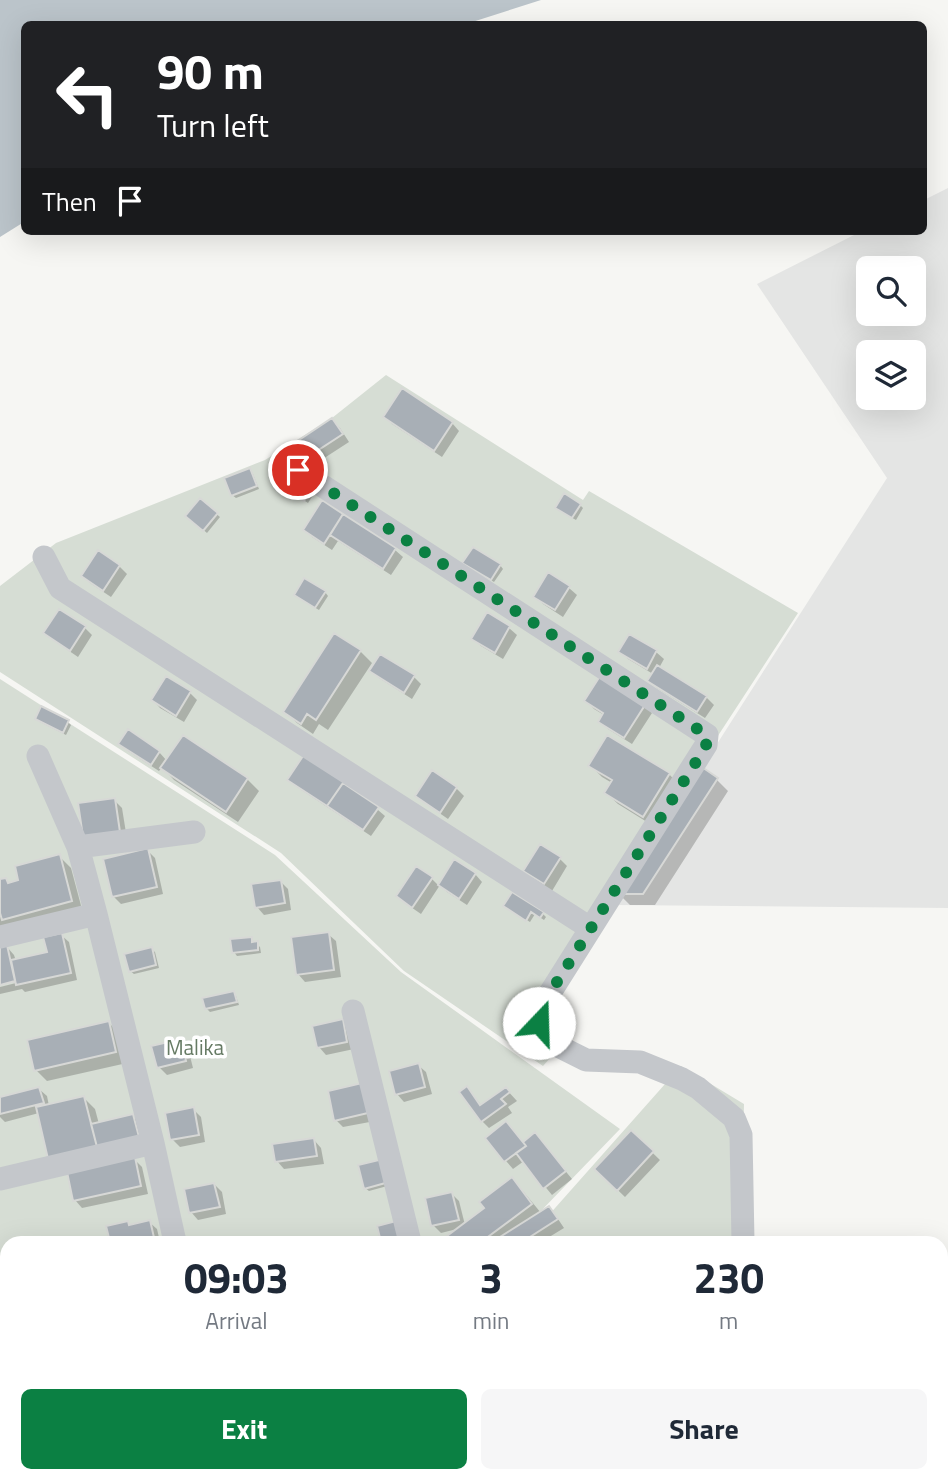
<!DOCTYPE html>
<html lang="en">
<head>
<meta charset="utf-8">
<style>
  body { margin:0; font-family:"Titillium Web",sans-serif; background:#f6f6f7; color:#1f2937; height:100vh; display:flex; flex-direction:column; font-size:26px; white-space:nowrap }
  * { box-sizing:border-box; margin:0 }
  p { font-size:23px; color:#747a83 }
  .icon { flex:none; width:38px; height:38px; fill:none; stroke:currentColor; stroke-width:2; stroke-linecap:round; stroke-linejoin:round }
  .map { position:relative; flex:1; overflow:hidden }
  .drawer { position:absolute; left:0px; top:1236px; width:948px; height:247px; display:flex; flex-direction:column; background:#fff; border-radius:21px 21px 0 0; box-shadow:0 7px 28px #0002 }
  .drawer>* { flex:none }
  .banner { position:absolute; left:21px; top:21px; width:906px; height:214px; border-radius:10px; box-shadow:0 7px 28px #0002; background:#202124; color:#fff; overflow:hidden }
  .buttons { position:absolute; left:856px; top:256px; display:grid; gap:14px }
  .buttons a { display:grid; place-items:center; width:70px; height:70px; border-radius:10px; background:#fff; box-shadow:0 7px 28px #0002; font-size:35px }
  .pin { position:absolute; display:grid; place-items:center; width:60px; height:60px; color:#fff; margin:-30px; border:4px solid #fff; border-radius:50%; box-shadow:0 2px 7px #0007 }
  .me { position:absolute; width:77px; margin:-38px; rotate:21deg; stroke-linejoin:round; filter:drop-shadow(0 0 5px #0008) }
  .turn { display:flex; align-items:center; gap:24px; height:147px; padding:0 21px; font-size:32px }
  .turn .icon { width:91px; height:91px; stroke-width:2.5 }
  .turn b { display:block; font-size:49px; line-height:60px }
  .then { display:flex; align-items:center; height:66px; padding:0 21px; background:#0003; gap:14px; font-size:26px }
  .eta { display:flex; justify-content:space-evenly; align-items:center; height:119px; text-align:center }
  .eta b { font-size:42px; font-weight:700; line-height:49px }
  .action { display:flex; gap:14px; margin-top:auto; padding:14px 21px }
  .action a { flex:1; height:80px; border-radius:10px; background:#0b8043; color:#fff; font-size:28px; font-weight:700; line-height:80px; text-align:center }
  .action a+a { background:#f6f6f7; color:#1f2937 }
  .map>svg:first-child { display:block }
  .built { fill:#e4e5e4; fill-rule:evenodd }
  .green { fill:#d6ddd4 }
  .water { fill:#bbc4ca }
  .shadow { fill:#0003 }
  .building { fill:#a8afb6; stroke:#d7d8d6; stroke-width:2 }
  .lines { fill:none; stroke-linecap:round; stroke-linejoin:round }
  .minor { stroke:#c4c7cb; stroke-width:23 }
  .route { stroke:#0b8043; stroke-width:12; stroke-dasharray:0 21.6 }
  .labels { text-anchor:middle; stroke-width:7; stroke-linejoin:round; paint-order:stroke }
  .park-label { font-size:21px; fill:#667b64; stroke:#fff }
</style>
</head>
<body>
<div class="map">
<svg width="948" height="1482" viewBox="0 0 948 1482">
  <rect width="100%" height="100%" fill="#f6f6f3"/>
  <path class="built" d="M948,188V908L614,905L887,478L757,284L862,231H924V200ZM868,268H914V313H868ZM868,352H914V397H868Z"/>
  <path class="green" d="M386,375L583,500L589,491L798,613L534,1018L560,1047L543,1066L404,971L281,853L0,672V586L56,543L265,460L332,418Z
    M0,679L275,855L401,972L620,1129L538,1214L497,1242H7V1429L0,1430Z
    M681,1066L744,1104L741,1242H513L540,1225Z
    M942,1262H948V1482H0V1441L7,1440V1475H942Z"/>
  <path class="water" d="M0,0H541L466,24H24V222L0,237Z"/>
  <path class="shadow" d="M385,417L452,423L459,431L442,457L392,424Z
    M332,420L340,428L349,442L312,466L304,459Z
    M250,470L253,474L259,489L236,498L232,495Z
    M289,478L313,495L308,503L287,489Z
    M200,500L220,517L207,533L187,516Z
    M322,503L395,550L403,557L391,575L338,541L332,550L312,537L305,529Z
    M580,505L583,508L576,520L560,511Z
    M500,565L503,569L494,582L468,566Z
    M119,566L127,574L111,597L90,583L83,576Z
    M548,575L569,588L577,595L563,617L543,604L535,596Z
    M325,592L328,596L319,610L299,598Z
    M487,615L509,628L517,635L503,659L481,646L473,639Z
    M85,628L92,635L78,657L53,640L45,633Z
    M630,636L656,652L664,659L659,668L706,697L714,705L705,718L657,688L649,681L653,674L628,659L621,652Z
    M360,651L372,663L328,730L319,724L313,734L297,723L285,712Z
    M371,671L414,677L421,684L412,699L379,678Z
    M189,692L197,700L184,722L160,708L153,700Z
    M587,701L644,706L652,713L632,744L608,729L600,721L604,715L594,709Z
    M37,719L68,722L71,725L66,735L40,722Z
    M183,737L247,779L259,791L238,822L174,780L162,767L159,771L128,751L120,743L159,752L167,761Z
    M591,766L669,774L680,786L655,827L618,804L606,793L612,783L602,777Z
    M700,768L717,780L728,791L655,905H630L619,894Z
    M289,780L344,781L385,816L371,836L297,787Z
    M456,788L464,796L448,819L425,803L417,795Z
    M114,800L122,808L127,839L92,844Z
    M147,850L155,858L163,894L121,904L113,896Z
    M59,856L71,868L83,913L0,931V881L6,880L10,884L20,882Z
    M560,859L567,866L552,891L532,879L525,871Z
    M455,862L475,874L482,882L467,905L447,892L440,885L421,914L405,903L398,896L416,868L432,879L439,886Z
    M280,881L288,889L291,910L264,915L257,907Z
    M509,909L543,914L546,917L544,920L535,914L530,922Z
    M328,934L336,941L341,977L305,982L298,974Z
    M61,935L69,942L77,980L25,992L22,989L0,994V987L24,981V978L0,983V949L7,947L14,955L16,961L49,953Z
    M251,939L260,947L261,953L237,956L234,952Z
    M151,949L155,952L159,968L134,974L130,971Z
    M233,993L236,996L239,1005L210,1012L206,1008Z
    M342,1021L350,1029L354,1049L326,1055L319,1047Z
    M109,1023L120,1034L127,1063L47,1081L36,1070Z
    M180,1041L188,1048L193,1068L167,1075L159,1067Z
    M418,1065L426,1072L432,1094L404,1102L397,1094Z
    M361,1085L375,1121L343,1127L336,1120Z
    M467,1088L482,1106L506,1089L517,1101L508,1107L512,1113L489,1128L482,1121Z
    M39,1089L47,1096L49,1106L83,1097L95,1109L99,1124L133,1116L140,1123L146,1144L39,1113L5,1122L0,1117V1098Z
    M193,1109L201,1117L205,1142L180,1147L172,1139Z
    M631,1132L660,1160L625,1197L596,1169Z
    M535,1134L572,1179L552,1195L524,1161L513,1169L487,1139L523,1143Z
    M314,1140L321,1148L324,1164L284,1169L277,1161Z
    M134,1159L142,1167L148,1194L82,1208L75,1200Z
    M386,1164L391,1185L369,1191L365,1188Z
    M512,1180L523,1191L541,1213L549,1208L556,1216L564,1228L541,1242H442L461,1228L441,1233L433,1225L452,1194L459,1201L465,1225L486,1209Z
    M214,1184L222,1192L226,1214L198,1220L191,1212Z
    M149,1222L157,1229L160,1242H111L108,1227L128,1223L131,1226Z
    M7,1303V1315L0,1317V1305Z
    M7,1371V1391H4L0,1387V1373Z
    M22,1475H56V1476L28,1482Z
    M475,1475H507L509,1482H476Z
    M686,1475H728L729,1482H688Z"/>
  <path class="building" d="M402,388L453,422L434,451L383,417Z
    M332,418L343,434L303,460L293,444Z
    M250,468L257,486L231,496L224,478Z
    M289,475L311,490L304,501L282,486Z
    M564,493L581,504L572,518L555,508Z
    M200,498L218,513L203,531L185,516Z
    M322,500L343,514L324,544L303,530Z
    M343,514L396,548L383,569L330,535Z
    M473,547L501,564L491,580L462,563Z
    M98,550L120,565L103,591L81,576Z
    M548,572L570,586L555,610L533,597Z
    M304,578L326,591L315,608L294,595Z
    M59,609L86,626L70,651L43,633Z
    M487,612L510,626L495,653L471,639Z
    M334,633L361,650L316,720L307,714L301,724L283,712Z
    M629,634L657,650L647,669L618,652Z
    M380,654L415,675L404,693L369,671Z
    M657,665L707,696L697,712L647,681Z
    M166,676L191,691L176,716L151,700Z
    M600,676L645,705L624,738L598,722L603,713L584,701Z
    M41,706L69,720L63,733L35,719Z
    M128,729L160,751L151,765L118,744Z
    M183,735L248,778L226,812L160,768Z
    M607,735L670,773L643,817L604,793L612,780L588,766Z
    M305,753L345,780L327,806L287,780Z
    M699,765L718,778L643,894H617Z
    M432,770L457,787L440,813L415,796Z
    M343,783L379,807L363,830L327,806Z
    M115,798L120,832L83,837L78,803Z
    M540,844L561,857L544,884L523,871Z
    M148,848L157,887L112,897L103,859Z
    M60,854L72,901L2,920L0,913V879L6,878L8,883L18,880L15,866Z
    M454,859L476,873L459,899L438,885Z
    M416,866L433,877L412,908L396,896Z
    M281,880L285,903L255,908L251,884Z
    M512,892L544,912L540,918L531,912L526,921L503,906Z
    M329,932L334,970L296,975L291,937Z
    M62,933L71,973L16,985L11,960L47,952L43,937Z
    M252,937V942L258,941V950L232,953L230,939Z
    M7,945L15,981L0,985V947Z
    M152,947L156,965L129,972L124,954Z
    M234,991L237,1002L205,1009L202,998Z
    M343,1019L347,1042L317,1048L312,1026Z
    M109,1021L116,1052L34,1071L27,1040Z
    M181,1039L186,1061L157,1068L151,1046Z
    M419,1063L425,1087L395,1095L389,1071Z
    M362,1083L368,1113L334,1121L328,1091Z
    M467,1086L480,1105L506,1087L510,1092L501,1099L506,1104L481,1122L459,1092Z
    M39,1087L44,1103L0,1114V1097Z
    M84,1096L97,1147L48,1159L36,1107Z
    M194,1107L199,1135L170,1140L165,1113Z
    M133,1114L139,1137L97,1147L91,1124Z
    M506,1121L526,1146L504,1162L485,1138Z
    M631,1130L654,1151L617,1191L594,1169Z
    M535,1132L566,1171L543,1189L516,1153L526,1146L523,1142Z
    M314,1138L317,1156L275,1162L272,1144Z
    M135,1157L141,1186L73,1201L67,1172Z
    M383,1159L389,1182L364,1189L358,1165Z
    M512,1177L532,1204L481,1242H439L484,1208L479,1202Z
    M214,1183L220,1207L189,1213L184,1189Z
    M452,1192L459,1220L431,1226L425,1198Z
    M549,1206L558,1219L522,1242H492Z
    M150,1220L155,1242H110L106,1226L128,1221L129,1225Z
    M400,1220L406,1242H381L377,1226Z
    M7,1282V1301L0,1303V1284Z
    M7,1370V1388L6,1382L0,1383V1371Z
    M94,1475H123L124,1482H95Z
    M297,1475H369L371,1482H299Z
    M473,1475H499L501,1482H474Z
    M685,1475H723L724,1482H686Z"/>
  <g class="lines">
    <path class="minor" d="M298,470L707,735L706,745L540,1009L539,1023L560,1047L586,1060L640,1062L682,1079L698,1088L734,1118L741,1135L743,1242
      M44,557L60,588L590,928
      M38,756L78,847L96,914L153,1143L175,1242
      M78,847L194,832
      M0,937L96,914
      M353,1011L410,1242
      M0,1179L153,1143
      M942,1276H948
      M942,1418H948
      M0,1431L7,1430
      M132,1475L134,1482
      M373,1475L375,1482
      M626,1475L628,1482
      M773,1475L775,1482"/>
  </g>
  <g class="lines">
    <path class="route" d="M298,470L707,735L706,746L540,1009L539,1023"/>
  </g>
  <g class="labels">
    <g class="park-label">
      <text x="195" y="1055">Malika</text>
    </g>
  </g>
</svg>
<div class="buttons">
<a><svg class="icon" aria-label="search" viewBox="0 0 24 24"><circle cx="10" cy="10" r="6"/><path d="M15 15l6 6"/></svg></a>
<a><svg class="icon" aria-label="layers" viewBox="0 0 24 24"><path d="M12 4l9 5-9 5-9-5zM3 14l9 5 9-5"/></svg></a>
</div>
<div class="pin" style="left:298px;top:470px;background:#d93025"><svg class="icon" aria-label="arrive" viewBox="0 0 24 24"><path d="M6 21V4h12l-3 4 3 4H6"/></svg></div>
<svg class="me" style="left:539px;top:1023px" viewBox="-20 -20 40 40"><circle r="19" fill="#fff"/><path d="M0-13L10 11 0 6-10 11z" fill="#0b8043"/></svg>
<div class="banner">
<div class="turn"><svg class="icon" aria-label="left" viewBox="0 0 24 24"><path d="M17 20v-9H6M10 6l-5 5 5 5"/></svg><div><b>90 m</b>Turn left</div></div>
<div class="then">Then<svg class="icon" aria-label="arrive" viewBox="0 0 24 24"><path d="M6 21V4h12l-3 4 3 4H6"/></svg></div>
</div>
<section class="drawer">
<div class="eta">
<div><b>09:03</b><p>Arrival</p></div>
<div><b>3</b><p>min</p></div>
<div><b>230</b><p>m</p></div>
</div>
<div class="action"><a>Exit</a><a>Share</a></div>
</section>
</div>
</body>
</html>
